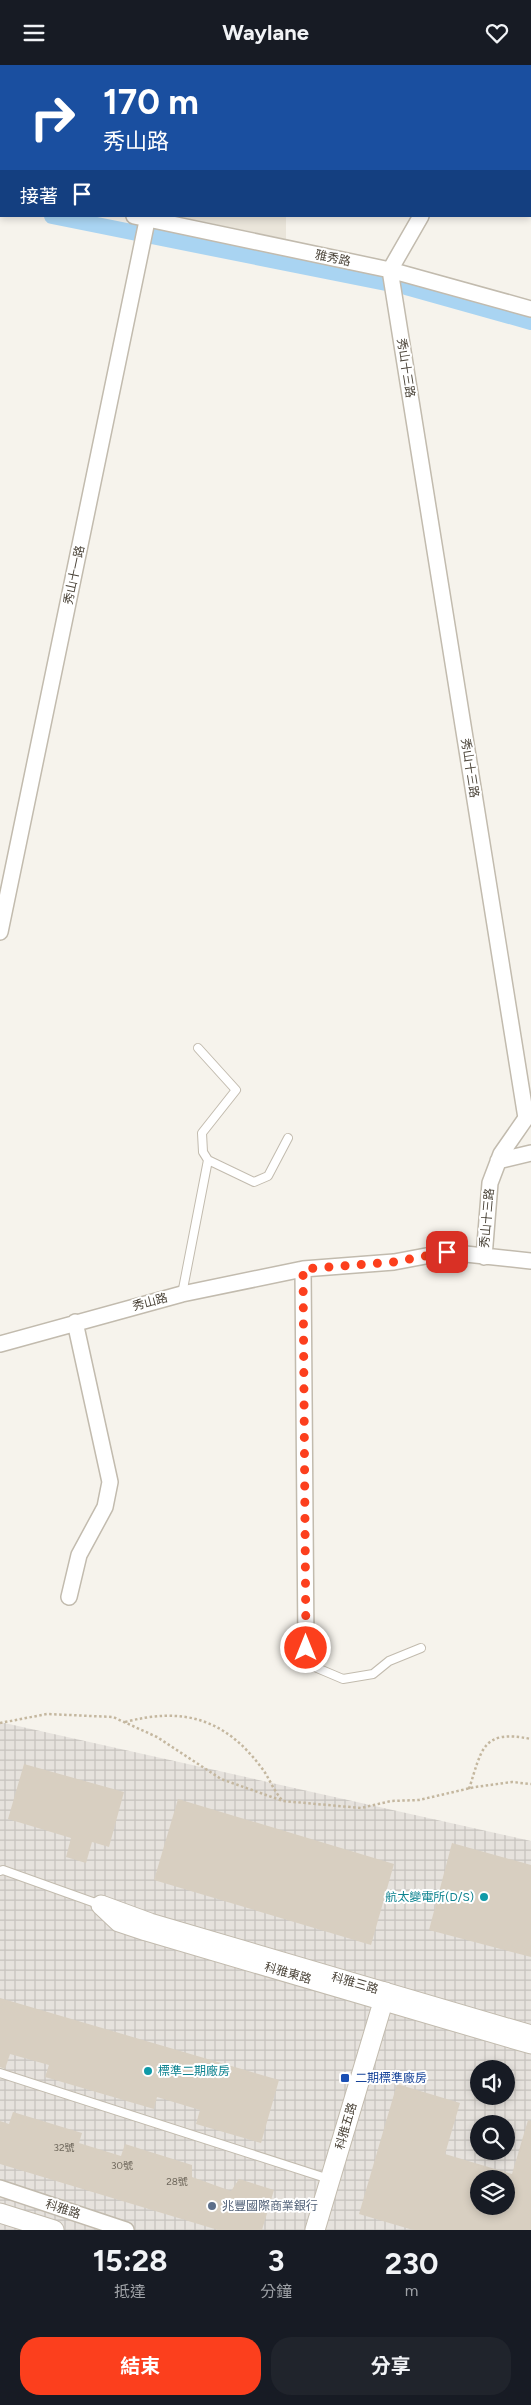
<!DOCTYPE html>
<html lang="zh-TW">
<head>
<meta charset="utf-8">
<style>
  body { margin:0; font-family:Figtree,"Noto Sans TC",sans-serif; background:#20242c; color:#f1f3f6; height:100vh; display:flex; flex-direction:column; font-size:19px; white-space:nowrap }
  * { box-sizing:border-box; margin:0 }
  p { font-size:16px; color:#9ea1a6 }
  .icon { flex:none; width:28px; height:28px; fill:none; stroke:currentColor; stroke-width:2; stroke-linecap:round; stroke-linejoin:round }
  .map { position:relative; height:2165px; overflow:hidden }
  .drawer { display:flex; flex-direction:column; background:#171b24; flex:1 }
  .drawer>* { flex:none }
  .banner { position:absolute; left:0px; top:0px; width:531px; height:152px; box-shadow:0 2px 8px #0003; background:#1a4fa0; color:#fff; overflow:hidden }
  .fabs { position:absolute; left:470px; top:1995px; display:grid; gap:10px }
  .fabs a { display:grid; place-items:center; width:45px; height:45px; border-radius:50%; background:#171b24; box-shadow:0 2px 8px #0003; font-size:25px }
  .pin { position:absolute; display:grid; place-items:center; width:42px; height:42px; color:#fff; margin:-21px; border-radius:10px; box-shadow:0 2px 8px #0006 }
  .me { position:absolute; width:55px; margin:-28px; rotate:0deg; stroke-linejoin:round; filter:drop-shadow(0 0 4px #0008) }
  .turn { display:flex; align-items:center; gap:18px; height:105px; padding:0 20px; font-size:22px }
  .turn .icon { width:65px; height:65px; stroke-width:2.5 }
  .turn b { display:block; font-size:35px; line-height:42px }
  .then { display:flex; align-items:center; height:48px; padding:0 20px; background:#0003; gap:10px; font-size:19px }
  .eta { display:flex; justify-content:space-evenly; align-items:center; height:85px; text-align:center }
  .eta b { font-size:30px; font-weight:700; line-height:35px }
  .primary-button { display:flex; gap:10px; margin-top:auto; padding:10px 20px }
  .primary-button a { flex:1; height:58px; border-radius:20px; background:#fc3f1d; color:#fff; font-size:20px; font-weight:700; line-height:58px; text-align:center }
  .primary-button a+a { background:#20242c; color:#f1f3f6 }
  header { display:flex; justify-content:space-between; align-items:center; height:65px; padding:0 20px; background:#171b24; font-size:22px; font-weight:700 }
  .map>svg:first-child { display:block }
  .residential { fill:#eae5da }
  .industrial { fill:url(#industrial-grid); fill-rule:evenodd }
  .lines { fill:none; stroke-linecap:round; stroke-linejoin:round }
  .canal { stroke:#a9d4f2; stroke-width:16 }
  .building { fill:#d8cfc1; fill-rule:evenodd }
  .service-casing { stroke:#c2bbae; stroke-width:10 }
  .minor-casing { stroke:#c2bbae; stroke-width:18 }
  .tertiary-casing { stroke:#c2bbae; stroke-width:21 }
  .path { stroke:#c4b79f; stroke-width:2.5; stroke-dasharray:2.5 2.5; stroke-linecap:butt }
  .service { stroke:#fff; stroke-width:8 }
  .minor { stroke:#fff; stroke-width:15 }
  .tertiary { stroke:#fff; stroke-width:19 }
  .route { stroke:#fc3f1d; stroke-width:9; stroke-dasharray:0 16.2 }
  .culture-dot { fill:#0f9aa8; stroke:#fff; stroke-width:2 }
  .transit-dot { fill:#1a4fb4; stroke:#fff; stroke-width:2 }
  .service-dot { fill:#5c6f8a; stroke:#fff; stroke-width:2 }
  .labels { text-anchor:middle; stroke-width:4; stroke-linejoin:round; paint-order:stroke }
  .number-label { font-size:10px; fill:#6e675b }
  .street-label { font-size:12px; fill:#4b4439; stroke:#fff }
  .culture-label { font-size:12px; fill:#0d838f; stroke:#fff; text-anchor:end }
  .transit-label { font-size:12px; fill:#164399; stroke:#fff; text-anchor:start }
  .service-label { font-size:12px; fill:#4e5e75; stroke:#fff; text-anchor:start }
</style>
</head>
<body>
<header><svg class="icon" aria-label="menu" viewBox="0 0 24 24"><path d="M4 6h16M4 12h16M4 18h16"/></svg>Waylane<svg class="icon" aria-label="heart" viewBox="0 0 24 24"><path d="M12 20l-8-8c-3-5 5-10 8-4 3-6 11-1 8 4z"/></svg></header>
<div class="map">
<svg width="531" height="2165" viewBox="0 0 531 2165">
  <defs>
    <pattern id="industrial-grid" width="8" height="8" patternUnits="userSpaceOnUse" patternTransform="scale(1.25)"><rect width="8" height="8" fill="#e6e2dd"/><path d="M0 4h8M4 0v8" fill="none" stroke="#c7c3be"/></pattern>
  </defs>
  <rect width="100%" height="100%" fill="#f6f3ec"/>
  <path class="residential" d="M176,151H286V174Z"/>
  <path class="industrial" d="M0,1657L531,1776V2165H0ZM479,2004H506V2031H479ZM479,2059H506V2086H479ZM479,2114H506V2141H479Z"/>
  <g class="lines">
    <path class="canal" d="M0,141H1
      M52,151L406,222L531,257"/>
  </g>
  <path class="building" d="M24,1699L124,1727L109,1782L92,1777L86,1798L66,1792L71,1773L8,1754Z
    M178,1734L394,1799L371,1880L154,1815Z
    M452,1778L531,1800V1892L429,1865Z
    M0,1933L279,2015L261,2078L196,2059L200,2045L157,2032L154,2044L45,2012L49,2000L10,1989L5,2004L0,2002Z
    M397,2019L460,2038L445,2089L512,2109L528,2055L531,2056V2165H413L359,2149ZM479,2114H506V2141H479Z
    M13,2047L82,2068L79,2078L121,2091L125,2079L192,2100V2112L231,2126L239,2114L274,2125L262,2165H218L0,2099V2056L9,2059Z"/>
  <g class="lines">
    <defs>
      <path id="service" d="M208,1095L254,1117L268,1111L288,1073
        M182,1229L208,1095L203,1087L202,1068L236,1025L198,983
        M306,1583L317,1603L343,1614L373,1609L389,1596L421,1583
        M0,1806L3,1805L101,1840
        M0,2008L329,2114"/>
      <path id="minor" d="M355,0V1
        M174,1V0
        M0,125L1,126
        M134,151L390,205L531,244
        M390,205L526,1053L501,1089L490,1118L484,1192
        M390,205L421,151
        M0,867L148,151
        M498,1096L531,1088
        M303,1204L306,1583
        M0,1279L182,1229L303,1204L394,1197L447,1187L531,1196
        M69,1532L79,1490L105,1442L110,1417L75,1257
        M0,2123L126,2165"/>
      <path id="tertiary" d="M531,1970L150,1858L101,1840L119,1857L146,1866L531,1979
        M0,2148L54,2165
        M315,2165L386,1927"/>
    </defs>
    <use href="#service" class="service-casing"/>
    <use href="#minor" class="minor-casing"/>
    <use href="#tertiary" class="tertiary-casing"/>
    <path class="path" d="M125,1657C183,1642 224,1653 261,1702C269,1712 273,1725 282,1735
      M0,1658L47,1649L113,1652L157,1672L221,1714L283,1736L361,1743L391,1736L419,1735L475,1722L512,1717L531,1719
      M469,1724C482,1684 482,1664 531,1674"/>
    <use href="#service" class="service"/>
    <use href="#minor" class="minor"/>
    <use href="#tertiary" class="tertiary"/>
  </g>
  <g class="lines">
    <path class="route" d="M306,1583L303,1204L394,1197L447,1187"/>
  </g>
  <g class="culture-dot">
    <circle cx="484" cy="1832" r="5"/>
    <circle cx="148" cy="2006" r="5"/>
  </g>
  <rect class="transit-dot" x="340" y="2008" width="10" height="10" rx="2.5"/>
  <circle class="service-dot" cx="212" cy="2141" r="5"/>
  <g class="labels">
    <g class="number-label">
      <text x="64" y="2086">32號</text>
      <text x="122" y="2104">30號</text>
      <text x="177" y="2120">28號</text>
    </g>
    <g class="street-label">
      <text transform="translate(333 193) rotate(12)" y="4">雅秀路</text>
      <text transform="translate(406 303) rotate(81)" y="4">秀山十三路</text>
      <text transform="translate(74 510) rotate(-78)" y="4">秀山十一路</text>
      <text transform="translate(470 703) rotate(81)" y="4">秀山十三路</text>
      <text transform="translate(487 1153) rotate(-85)" y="4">秀山十三路</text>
      <text transform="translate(150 1237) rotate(-15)" y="4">秀山路</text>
      <text transform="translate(288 1908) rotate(16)" y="4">科雅東路</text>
      <text transform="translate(355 1918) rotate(16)" y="4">科雅三路</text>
      <text transform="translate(346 2061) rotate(-74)" y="4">科雅五路</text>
      <text transform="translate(63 2144) rotate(18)" y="4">科雅路</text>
    </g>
    <g class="culture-label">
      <text x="474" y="1836">航太變電所(D/S)</text>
      <text x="158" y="2010" text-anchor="start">標準二期廠房</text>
    </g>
    <g class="transit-label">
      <text x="355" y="2017">二期標準廠房</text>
    </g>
    <g class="service-label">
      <text x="222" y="2145">兆豐國際商業銀行</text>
    </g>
  </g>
</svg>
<div class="fabs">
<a><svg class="icon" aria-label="sound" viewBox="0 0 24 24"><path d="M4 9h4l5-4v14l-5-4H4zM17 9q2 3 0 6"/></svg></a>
<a><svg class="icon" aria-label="search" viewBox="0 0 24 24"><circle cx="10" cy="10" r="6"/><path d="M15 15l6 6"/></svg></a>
<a><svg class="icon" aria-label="layers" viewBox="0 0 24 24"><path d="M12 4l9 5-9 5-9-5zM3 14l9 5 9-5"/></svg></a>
</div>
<div class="pin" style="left:447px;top:1187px;background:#d93025"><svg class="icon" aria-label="arrive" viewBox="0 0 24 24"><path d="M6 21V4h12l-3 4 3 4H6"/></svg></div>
<svg class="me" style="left:306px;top:1583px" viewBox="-20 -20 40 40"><circle r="17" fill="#fc3f1d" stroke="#fff" stroke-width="3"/><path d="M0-11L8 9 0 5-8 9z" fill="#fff"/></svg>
<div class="banner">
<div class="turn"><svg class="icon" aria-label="right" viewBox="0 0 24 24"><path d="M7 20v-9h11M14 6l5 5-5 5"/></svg><div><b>170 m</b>秀山路</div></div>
<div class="then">接著<svg class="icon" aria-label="arrive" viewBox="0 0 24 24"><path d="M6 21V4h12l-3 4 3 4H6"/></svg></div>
</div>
</div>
<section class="drawer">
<div class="eta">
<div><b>15:28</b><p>抵達</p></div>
<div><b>3</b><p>分鐘</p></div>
<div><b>230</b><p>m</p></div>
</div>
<div class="primary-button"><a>結束</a><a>分享</a></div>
</section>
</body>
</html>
